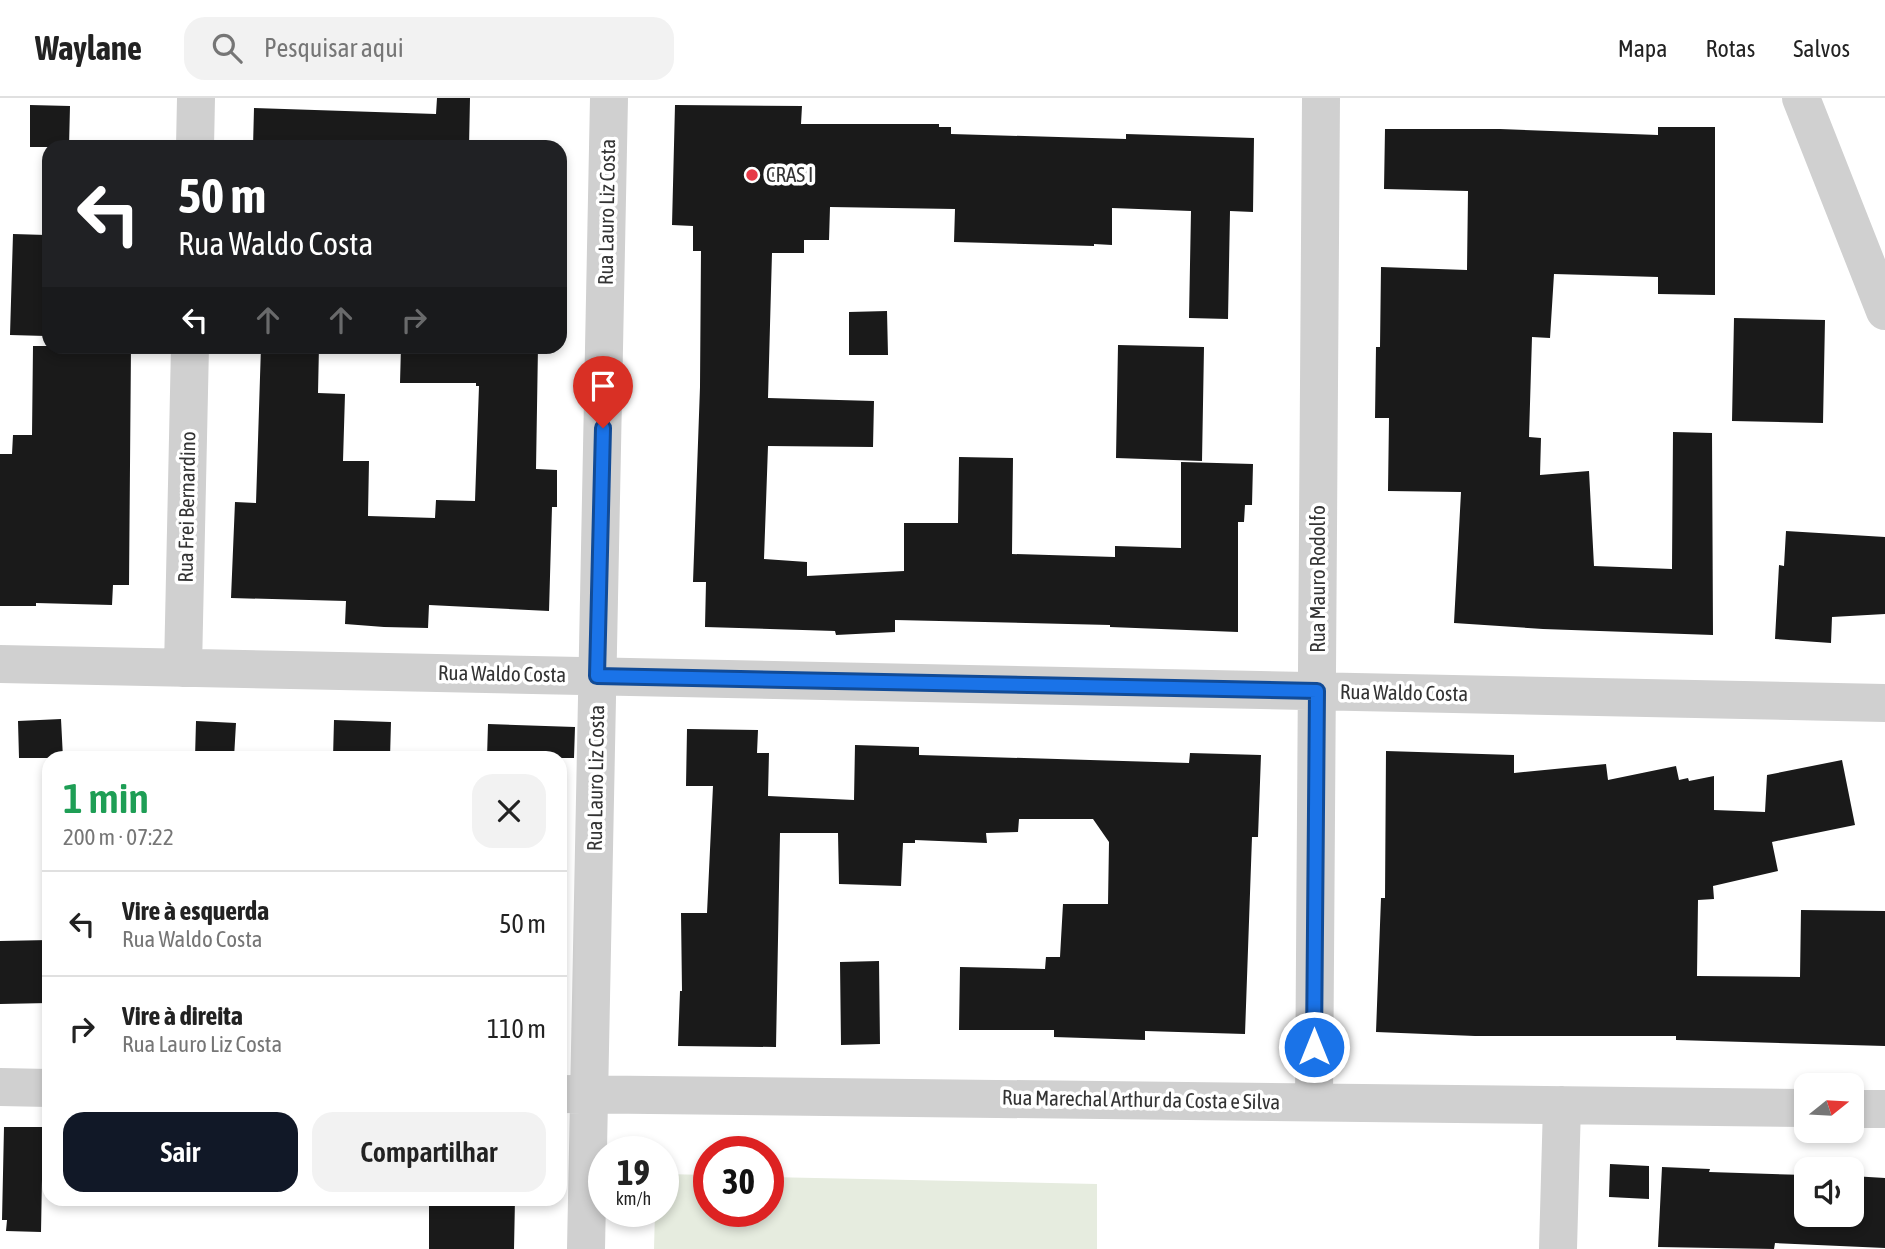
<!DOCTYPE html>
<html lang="pt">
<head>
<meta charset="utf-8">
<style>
  body { margin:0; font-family:"Asap Condensed",sans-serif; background:#f2f2f2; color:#222; height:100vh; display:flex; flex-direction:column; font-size:26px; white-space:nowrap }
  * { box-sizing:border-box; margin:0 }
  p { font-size:23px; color:#767676 }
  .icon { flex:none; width:38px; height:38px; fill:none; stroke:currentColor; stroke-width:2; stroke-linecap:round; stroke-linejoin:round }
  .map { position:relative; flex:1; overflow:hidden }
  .drawer { position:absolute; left:42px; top:653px; width:525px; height:455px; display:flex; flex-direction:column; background:#fff; border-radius:21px; box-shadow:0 4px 10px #0003 }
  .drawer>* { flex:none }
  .banner { position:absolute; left:42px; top:42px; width:525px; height:214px; border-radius:21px; box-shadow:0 4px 10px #0003; background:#202124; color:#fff; overflow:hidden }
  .needle { width:46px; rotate:72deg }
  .controls { position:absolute; left:1794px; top:975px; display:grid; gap:14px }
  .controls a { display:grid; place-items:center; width:70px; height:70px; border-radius:14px; background:#fff; box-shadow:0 4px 10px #0003; font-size:35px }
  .speed { position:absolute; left:588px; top:1038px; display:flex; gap:14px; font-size:35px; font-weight:700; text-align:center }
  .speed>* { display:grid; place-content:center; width:91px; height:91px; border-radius:50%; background:#fff; box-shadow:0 4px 10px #0003; line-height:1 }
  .speed small { font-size:18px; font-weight:400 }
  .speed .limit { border:10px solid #d22; background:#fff; color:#111 }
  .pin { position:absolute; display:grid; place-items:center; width:60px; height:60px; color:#fff; margin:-72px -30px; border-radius:50% 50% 50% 0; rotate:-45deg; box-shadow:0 0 7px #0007 }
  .pin .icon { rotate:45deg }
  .me { position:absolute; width:77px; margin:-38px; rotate:0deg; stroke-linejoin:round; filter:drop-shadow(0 0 5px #0008) }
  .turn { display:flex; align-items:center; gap:24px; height:147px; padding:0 21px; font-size:32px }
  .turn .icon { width:91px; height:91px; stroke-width:2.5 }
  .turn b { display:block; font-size:49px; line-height:60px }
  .lanes { display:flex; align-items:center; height:66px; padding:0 21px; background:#0003; justify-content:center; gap:35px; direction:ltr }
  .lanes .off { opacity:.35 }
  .round { display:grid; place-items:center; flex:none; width:74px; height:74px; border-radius:21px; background:#f2f2f2 }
  .headline { display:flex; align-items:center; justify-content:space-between; height:119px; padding:0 21px }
  h1 { font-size:42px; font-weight:600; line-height:52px; color:#1e9e55 }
  .action { display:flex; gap:14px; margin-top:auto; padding:14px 21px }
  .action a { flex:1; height:80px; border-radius:21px; background:#111827; color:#fff; font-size:28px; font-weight:600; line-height:80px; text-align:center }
  .action a+a { background:#f2f2f2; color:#222 }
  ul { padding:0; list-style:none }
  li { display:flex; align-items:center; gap:21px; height:105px; padding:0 21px; border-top:2px solid #e0e0e0 }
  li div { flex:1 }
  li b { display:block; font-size:26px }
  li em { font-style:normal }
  header { display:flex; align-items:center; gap:42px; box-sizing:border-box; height:98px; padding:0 35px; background:#fff; border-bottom:2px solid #e0e0e0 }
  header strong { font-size:33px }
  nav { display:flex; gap:38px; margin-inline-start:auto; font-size:24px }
  .search { width:490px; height:63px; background:#f2f2f2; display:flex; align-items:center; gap:18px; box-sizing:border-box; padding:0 24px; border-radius:21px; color:#767676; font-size:26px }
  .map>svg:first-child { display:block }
  .green { fill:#e6ecdf }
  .building { fill:#1a1a1a }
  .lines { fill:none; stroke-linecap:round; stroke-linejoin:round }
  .street { stroke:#d0d0d0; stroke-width:38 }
  .route-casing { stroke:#114b97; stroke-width:18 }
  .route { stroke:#1a73e8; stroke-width:12 }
  .poi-dot { fill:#e63946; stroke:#fff; stroke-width:2.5 }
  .labels { text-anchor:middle; stroke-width:7; stroke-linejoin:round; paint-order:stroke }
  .poi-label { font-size:21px; fill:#333; stroke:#fff; text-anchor:start }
  .street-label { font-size:21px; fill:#333; stroke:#fff }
</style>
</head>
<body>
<header>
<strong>Waylane</strong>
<div class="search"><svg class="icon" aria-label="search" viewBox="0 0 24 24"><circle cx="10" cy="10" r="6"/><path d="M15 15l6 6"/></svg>Pesquisar aqui</div>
<nav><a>Mapa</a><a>Rotas</a><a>Salvos</a></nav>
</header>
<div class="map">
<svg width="1885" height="1151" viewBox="0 0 1885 1151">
  <rect width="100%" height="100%" fill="#fff"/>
  <path class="green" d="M663,1076L709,1077V1113H768V1079L1097,1086V1151H654L655,1113H663Z"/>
  <path class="building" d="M437,0H470L469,49H253L254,10L436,16Z
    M30,7L70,8L69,49H30Z
    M675,7L802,8L801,26H939V29H951V36L1126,41V36L1254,40L1253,114L1230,113L1228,221L1189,220L1191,113L1112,110V147L1094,146V148L954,144L955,111L830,109L829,142H804V155H772L768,300L874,303L873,349L768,348L764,461L807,464V478L904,473V425H958L959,359L1013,360L1012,456L1115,459V448L1181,450V364L1253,366L1252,407H1245L1244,424H1238V534L1110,529V527L895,522V534L836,537L835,533L705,529L706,484H693L700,289L701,153H693V128L672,127Z
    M1658,29H1715V197L1658,196V179L1554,176L1550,240L1532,239L1529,339L1541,340L1540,377L1589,373L1594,468L1672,471L1673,334L1712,335L1713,537L1543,531L1454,525L1461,394L1388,393L1389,320H1375L1376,249H1380L1381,169L1467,172L1468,93L1384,91L1385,31H1500L1658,37Z
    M13,136L46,137V238L10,237Z
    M887,213L888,257H849V214Z
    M1734,220L1825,222L1823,325L1732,323Z
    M1118,247L1204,249L1202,363L1116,360Z
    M33,248H131L129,487H113L112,507L36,505V508H0V356H12L13,337H32Z
    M261,248H319L318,295L345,296L343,363H369L368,418L435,420L436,402L475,403L479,288H476V285H400L401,248H538L536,371L557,372V409H552L549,513L429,507L428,530L384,529L345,526L346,503L231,500L235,404L256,405Z
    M1786,433L1885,439V516L1832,519L1831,545L1775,541L1779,467L1784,468Z
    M61,621L63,660H19L18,623Z
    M334,622L391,624L390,660H333Z
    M196,623L236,625L234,660H195Z
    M488,626L575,629L574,660H487Z
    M687,631L758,632L757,655H769L768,698L854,702L855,647L919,649V657L1189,665L1190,655L1261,657L1258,739H1252L1245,936L1145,933V942L1054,939V932H959L960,869L1045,871L1046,859H1060L1063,806H1108L1109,744L1093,721H1019L1018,734L986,735L987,745L915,742V745H903L901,788L839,786L838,735H780L776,949L678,948L680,893H682L681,815H707L713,688H686Z
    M1386,653L1514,657V675L1606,666L1608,682L1676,668L1679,682L1688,680L1689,683L1714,678V712L1765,714L1767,677L1842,662L1855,727L1772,744L1778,773L1713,788L1714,801L1698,802L1697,878L1800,879L1801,812L1885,813V948L1676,942V938H1475L1376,934L1381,800H1385Z
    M49,842V905L0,906V843Z
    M879,863L880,946L841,947L840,864Z
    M4,1029H43L41,1134L6,1133L7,1122H2Z
    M1610,1066L1649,1068V1101L1609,1099Z
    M1662,1069L1710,1071L1709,1074L1806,1077V1116H1852V1078L1885,1080V1150L1775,1145L1774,1151L1658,1149Z
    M429,1101H515L514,1151H429Z"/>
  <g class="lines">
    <path class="street" d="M1801,0L1885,213
      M195,49L196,0
      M0,566L1885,605
      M183,570L190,248
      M0,989L49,990
      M560,996L1806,1010
      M1314,1004L1321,0
      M1852,1011H1885
      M586,1151L609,0
      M1558,1151L1562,1007"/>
  </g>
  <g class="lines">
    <defs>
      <path id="route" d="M603,330L597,578L1317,593L1314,949"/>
    </defs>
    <use href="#route" class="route-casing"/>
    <use href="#route" class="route"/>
  </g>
  <circle class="poi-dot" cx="752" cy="77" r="7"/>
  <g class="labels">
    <g class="poi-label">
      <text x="766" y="84">CRAS I</text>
    </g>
    <g class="street-label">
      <text transform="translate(607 114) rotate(-89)" y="7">Rua Lauro Liz Costa</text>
      <text transform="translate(187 409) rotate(-89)" y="7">Rua Frei Bernardino</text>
      <text transform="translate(1318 481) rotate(-90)" y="7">Rua Mauro Rodolfo</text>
      <text transform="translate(502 576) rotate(1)" y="7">Rua Waldo Costa</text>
      <text transform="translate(1404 595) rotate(1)" y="7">Rua Waldo Costa</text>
      <text transform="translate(596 680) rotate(-89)" y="7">Rua Lauro Liz Costa</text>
      <text transform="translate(1141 1002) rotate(1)" y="7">Rua Marechal Arthur da Costa e Silva</text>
    </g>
  </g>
</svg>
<div class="controls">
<a><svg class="needle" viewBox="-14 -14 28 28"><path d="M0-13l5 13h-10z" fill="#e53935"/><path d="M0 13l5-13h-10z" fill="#767676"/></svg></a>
<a><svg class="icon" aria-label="sound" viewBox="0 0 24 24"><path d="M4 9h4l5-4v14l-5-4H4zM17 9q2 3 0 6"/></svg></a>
</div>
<div class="speed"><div>19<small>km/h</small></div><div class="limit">30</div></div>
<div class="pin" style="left:603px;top:330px;background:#d93025"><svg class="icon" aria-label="arrive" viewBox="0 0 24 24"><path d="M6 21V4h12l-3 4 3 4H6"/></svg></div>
<svg class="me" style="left:1314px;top:949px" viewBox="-20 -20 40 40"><circle r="17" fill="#1a73e8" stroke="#fff" stroke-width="3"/><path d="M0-11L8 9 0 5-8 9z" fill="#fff"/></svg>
<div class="banner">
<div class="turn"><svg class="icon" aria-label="left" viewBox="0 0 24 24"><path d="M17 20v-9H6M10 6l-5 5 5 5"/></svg><div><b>50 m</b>Rua Waldo Costa</div></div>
<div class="lanes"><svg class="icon" aria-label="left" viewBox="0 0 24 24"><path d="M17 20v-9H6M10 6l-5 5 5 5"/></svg><svg class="icon off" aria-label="ahead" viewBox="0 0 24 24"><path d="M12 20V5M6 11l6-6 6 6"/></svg><svg class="icon off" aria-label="ahead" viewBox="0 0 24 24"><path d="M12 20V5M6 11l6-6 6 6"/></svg><svg class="icon off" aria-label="right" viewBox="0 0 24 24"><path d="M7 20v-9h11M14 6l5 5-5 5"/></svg></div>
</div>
<section class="drawer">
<div class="headline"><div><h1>1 min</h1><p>200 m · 07:22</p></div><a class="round"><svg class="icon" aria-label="close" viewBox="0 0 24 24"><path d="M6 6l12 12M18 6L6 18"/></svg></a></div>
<ul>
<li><svg class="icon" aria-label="left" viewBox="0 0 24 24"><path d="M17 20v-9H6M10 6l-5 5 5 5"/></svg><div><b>Vire à esquerda</b><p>Rua Waldo Costa</p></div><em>50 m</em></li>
<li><svg class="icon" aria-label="right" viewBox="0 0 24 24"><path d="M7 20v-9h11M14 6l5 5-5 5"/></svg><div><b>Vire à direita</b><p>Rua Lauro Liz Costa</p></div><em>110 m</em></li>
</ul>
<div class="action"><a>Sair</a><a>Compartilhar</a></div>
</section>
</div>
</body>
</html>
